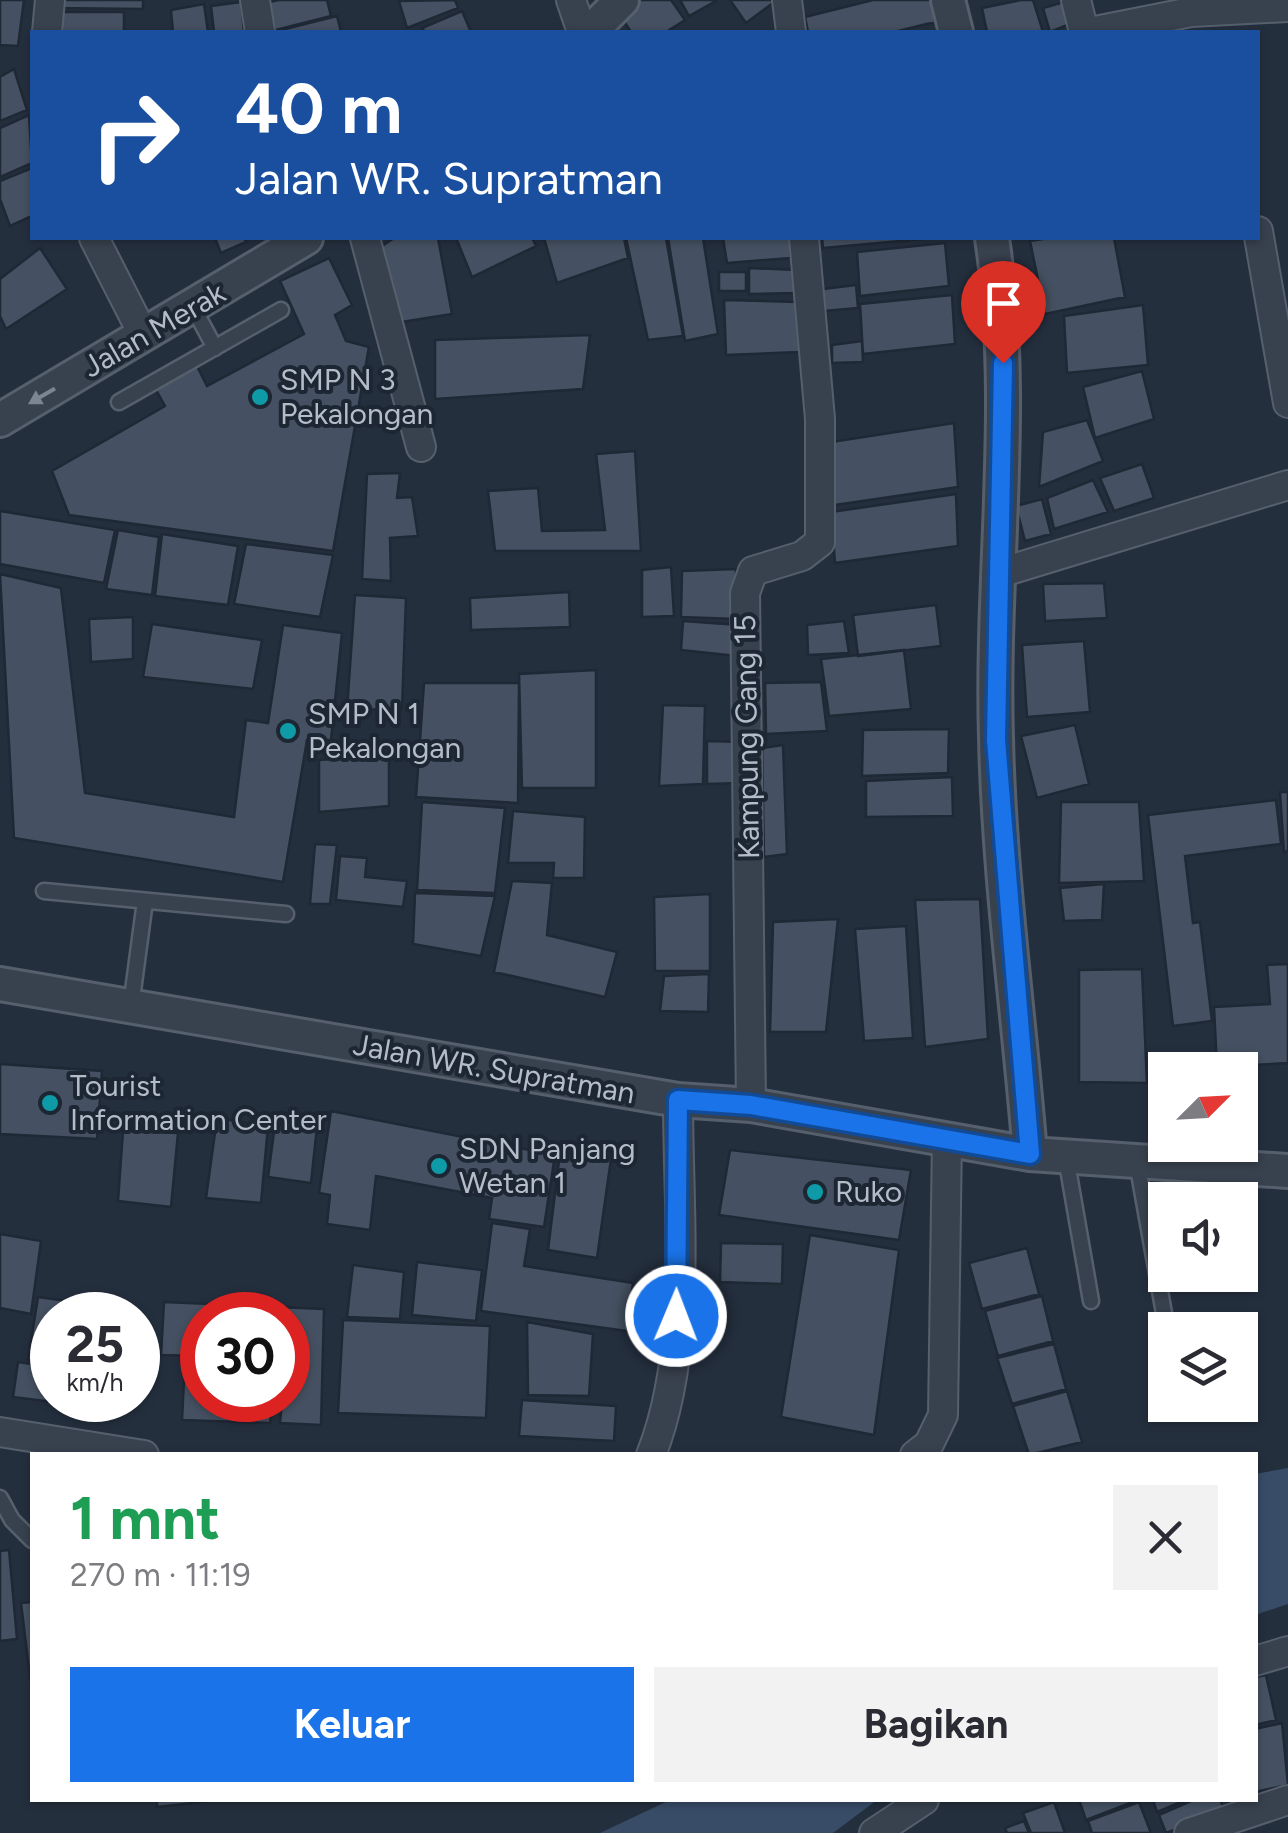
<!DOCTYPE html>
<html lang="id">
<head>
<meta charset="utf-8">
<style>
  body { margin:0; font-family:Figtree,sans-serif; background:#f2f2f3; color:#2b2b33; height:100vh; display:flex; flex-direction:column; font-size:38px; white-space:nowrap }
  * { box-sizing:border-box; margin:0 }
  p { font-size:32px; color:#7c7c81 }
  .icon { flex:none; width:55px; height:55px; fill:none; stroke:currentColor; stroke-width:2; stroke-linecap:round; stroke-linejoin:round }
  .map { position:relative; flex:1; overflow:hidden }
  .details { position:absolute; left:30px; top:1452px; width:1228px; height:350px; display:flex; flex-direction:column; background:#fff; border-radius:0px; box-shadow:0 2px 8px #0004 }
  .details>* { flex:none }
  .top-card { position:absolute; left:30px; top:30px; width:1230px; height:210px; border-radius:0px; box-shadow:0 2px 8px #0004; background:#1a4fa0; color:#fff; overflow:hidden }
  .needle { width:65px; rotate:66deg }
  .fabs { position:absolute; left:1148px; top:1052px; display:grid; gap:20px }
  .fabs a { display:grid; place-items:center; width:110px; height:110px; border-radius:0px; background:#fff; box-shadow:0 2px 8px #0004; font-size:50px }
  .speed { position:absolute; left:30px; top:1292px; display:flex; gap:20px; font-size:50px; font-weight:700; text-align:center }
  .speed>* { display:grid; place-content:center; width:130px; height:130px; border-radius:50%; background:#fff; box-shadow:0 2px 8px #0004; line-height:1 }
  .speed small { font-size:25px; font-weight:400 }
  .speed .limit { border:15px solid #d22; background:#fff; color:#111 }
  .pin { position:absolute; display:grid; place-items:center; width:85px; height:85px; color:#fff; margin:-102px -42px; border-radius:50% 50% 50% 0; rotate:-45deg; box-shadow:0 0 10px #0007 }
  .pin .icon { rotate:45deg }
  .me { position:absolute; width:110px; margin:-55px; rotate:1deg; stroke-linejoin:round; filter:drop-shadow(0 0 8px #0008) }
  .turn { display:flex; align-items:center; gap:35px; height:210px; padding:0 40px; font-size:45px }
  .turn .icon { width:130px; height:130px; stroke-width:2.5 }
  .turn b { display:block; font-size:70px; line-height:85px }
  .round { display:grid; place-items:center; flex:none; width:105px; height:105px; border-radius:0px; background:#f2f2f3 }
  .headline { display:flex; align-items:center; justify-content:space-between; height:170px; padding:0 40px }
  h1 { font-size:60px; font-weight:700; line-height:75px; color:#1e9e55 }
  .primary-button { display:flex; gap:20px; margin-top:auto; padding:20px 40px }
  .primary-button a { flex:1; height:115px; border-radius:0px; background:#1a73e8; color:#fff; font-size:40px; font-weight:700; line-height:115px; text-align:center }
  .primary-button a+a { background:#f2f2f3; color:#2b2b33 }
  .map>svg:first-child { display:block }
  .water { fill:#394c67 }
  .building { fill:#455162; stroke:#1f2835; stroke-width:2.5 }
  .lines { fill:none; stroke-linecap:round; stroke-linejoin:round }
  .service-casing { stroke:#565f6c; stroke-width:19 }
  .minor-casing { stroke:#565f6c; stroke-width:32 }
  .tertiary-casing { stroke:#565f6c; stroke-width:38 }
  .service { stroke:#38414e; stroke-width:14 }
  .minor { stroke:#38414e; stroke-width:28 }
  .tertiary { stroke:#38414e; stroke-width:32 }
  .oneway { fill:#7c8592 }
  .route-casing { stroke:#114b97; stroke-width:25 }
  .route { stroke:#1a73e8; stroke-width:18 }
  .culture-dot { fill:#0f9aa8; stroke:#1d2633; stroke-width:4 }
  .labels { text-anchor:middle; stroke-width:8; stroke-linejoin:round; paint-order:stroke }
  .street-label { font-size:30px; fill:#b4bcc9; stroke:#1d2633 }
  .poi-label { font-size:30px; fill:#b4bcc9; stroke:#1d2633; text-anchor:start }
</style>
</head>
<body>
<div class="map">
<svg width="1288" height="1833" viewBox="0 0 1288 1833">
  <rect width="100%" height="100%" fill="#242f3e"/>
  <path class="water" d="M1288,1468V1604L1255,1615V1474Z
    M670,1800H877L833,1833H600Z"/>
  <path class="building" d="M0,0H24L18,46L0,45Z
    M54,0H143V9L53,8Z
    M279,0H327L331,16L272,31L265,3Z
    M455,0L458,8L407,28L399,1Z
    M639,0H671L685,20L666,32H631L620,15Z
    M680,0H716V1L689,16Z
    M730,0H777L746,23Z
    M873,0H932L935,22L894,32H808L805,17Z
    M1021,0H1033L1043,32H987L982,8Z
    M241,2L244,32H214L211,6Z
    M1064,2L1070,24L1050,32L1043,8Z
    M204,4L208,32H173L171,10Z
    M462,11L471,32H425L422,28Z
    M61,12H124V32H60Z
    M337,16L341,32H277V31Z
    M14,69L27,110L0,121V77Z
    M29,115L32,163L0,177V128Z
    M32,168V216L10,226L0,199V181Z
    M215,238H244L246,242L221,253Z
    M394,238H438L452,314L389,324L379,248Z
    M456,238H532L536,246L472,277Z
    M544,238H624L628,258L557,283Z
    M626,238H666L683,336L648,340Z
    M668,238H703L718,334L685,341Z
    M723,238H790L791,258L727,263Z
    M822,238H934L823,248Z
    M1049,238H1114L1125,297L1045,314L1030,241Z
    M945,243L949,286L860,296L857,252Z
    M40,248L67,289L6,329L0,316V279Z
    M329,258L352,305L335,315L346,341L369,347L333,551L69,515L52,471L165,406L155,388L196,364L207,386L304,334L280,281Z
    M749,268L797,270L798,293L749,294Z
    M719,272H746V291H719Z
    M856,285L858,308L824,311L823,289Z
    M952,295L955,344L863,354L860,304Z
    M724,300L798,302L800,352L726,355Z
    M1143,305L1148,365L1067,373L1064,316Z
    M590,335L583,389L435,399V340Z
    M862,341L863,362L832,363V345Z
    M1142,371L1154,419L1095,438L1083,387Z
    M1087,420L1103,461L1039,487L1043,432Z
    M954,423L958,487L835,505L825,443Z
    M635,451L641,551H495L488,491L538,488L542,531L605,530L596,454Z
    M1142,464L1154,498L1114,511L1100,478Z
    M400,473L397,498L412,497L418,536L390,538L391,581L362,579L367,474Z
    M1093,480L1108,512L1054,529L1047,498Z
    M956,494L958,546L835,563L831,512Z
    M1042,499L1051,534L1025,541L1016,506Z
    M0,511L115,530L104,583L0,564Z
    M118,530L159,537L152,595L106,589Z
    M162,534L238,546L228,605L155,596Z
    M246,544L333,555L320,617L234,604Z
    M671,567L674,616L642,617V570Z
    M736,569V619L681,617L682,571Z
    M0,574L61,588L85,793L234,817L246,720L268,723L283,625L342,633L331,740H307L283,882L14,838Z
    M1104,583L1107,618L1045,621L1043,584Z
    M569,592L570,627L471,630L470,598Z
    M355,595L406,598L402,709L347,710Z
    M936,605L941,646L858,656L853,615Z
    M133,617V659L91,662L89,619Z
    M683,621L739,625L737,656L681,650Z
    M844,621L849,653L808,655L807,625Z
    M152,624L262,640L253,689L143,677Z
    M1084,641L1090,712L1027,717L1022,645Z
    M904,650L911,709L829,716L821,659Z
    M596,670V788H522L519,674Z
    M821,682L827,731L766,734L765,683Z
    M424,683H519L518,803L416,797Z
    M663,705L705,706L703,784L659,786Z
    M1075,725L1089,784L1037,798L1021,736Z
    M949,729L948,773L862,776L863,730Z
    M707,741L741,742L743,783L707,784Z
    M783,745L787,854L764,857L762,748Z
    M389,755V806L319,812V760Z
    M952,777L953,816L866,817V781Z
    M1280,792H1288V851L1284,852Z
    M1276,800L1281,844L1185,856L1193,923L1200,922L1212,1021L1173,1026L1148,815Z
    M422,802L505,808L495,893L417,890Z
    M1061,802H1139L1144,881L1059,883Z
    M513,811L585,817L584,878H553L554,863H508Z
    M315,844L337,845L330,904H310Z
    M340,856L367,858L365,877L407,881L403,907L336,900Z
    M512,881L552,883L547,935L617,952L605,997L494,972Z
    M1104,884L1102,920L1064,921L1060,888Z
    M415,893L495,896L481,956L413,944Z
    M710,894V971H655L654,897Z
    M980,899L988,1039L925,1047L915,900Z
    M838,919L826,1032H770L773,922Z
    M906,926L913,1038L864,1041L855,929Z
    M1288,964V1063L1217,1067L1214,1007L1270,1004L1267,965Z
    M1142,969L1147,1083L1079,1082V970Z
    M709,974L708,1012L660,1011L664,976Z
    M0,1064L102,1071L97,1139L0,1134Z
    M331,1111L555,1155L544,1227L489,1219L492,1198L376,1176L370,1230L327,1224L330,1195L319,1193Z
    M217,1118L268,1126L261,1203L206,1198Z
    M275,1124L317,1127L311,1183L268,1177Z
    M123,1131L178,1133L171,1207L118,1201Z
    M561,1144L612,1152L597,1258L548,1250Z
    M730,1150L911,1170L899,1240L719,1215Z
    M492,1223L530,1229L524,1266L633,1283L627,1331L481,1311Z
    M0,1234L41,1241L31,1314L0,1308Z
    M810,1235L899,1250L874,1435L781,1417Z
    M721,1243L783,1244L782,1284L720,1282Z
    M1027,1248L1039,1294L982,1309L969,1263Z
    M417,1262L482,1270L476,1321L412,1315Z
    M353,1265L404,1272L400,1319L347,1317Z
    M1042,1296L1053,1341L998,1356L985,1311Z
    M38,1297L82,1303L80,1315H52V1363L28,1360Z
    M164,1302L324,1309L321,1425L280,1423L282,1400H288V1315H202V1356L161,1355Z
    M343,1320L490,1326L486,1418L338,1413Z
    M527,1322L593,1334L589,1396L528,1395Z
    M1054,1344L1066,1389L1012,1404L997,1358Z
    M18,1362L52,1367V1400L61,1403L13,1397Z
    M184,1380L202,1382V1400H273L270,1423L182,1420Z
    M1067,1391L1082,1442L1029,1455L1013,1406Z
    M73,1400H128L127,1409Z
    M522,1400L616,1406L614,1441L519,1436Z
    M9,1550L17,1639L0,1641V1551Z
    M32,1602V1694L21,1603Z
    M1266,1675L1276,1720L1255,1725V1677Z
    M1282,1723L1288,1785L1255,1792V1729Z
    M157,1800H211V1801L157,1807Z
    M1079,1800H1138L1086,1820Z
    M1153,1800H1186L1157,1812Z
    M1193,1800H1220L1225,1811L1166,1833L1159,1815Z
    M1054,1802L1065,1833H1031L1023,1813Z
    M1139,1802L1151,1833H1092L1088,1821Z
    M1024,1821L1029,1833H1007L1005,1828Z"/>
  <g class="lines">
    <defs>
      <path id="service" d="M193,307L215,348
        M119,402L281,310
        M44,891L286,914
        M131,1006L145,901
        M1066,1157L1091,1301
        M1137,1162L1167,1330
        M1181,1405V1406
        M0,1498L12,1520L32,1540"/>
      <path id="minor" d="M255,0L260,32
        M571,0L582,32
        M787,0L791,32
        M1076,0L1084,32
        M47,32L50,0
        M1090,32L1191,12L1288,7
        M1258,231L1288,403
        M94,238L144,336
        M365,238L421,447
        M996,574L1288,485
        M751,1105L745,593L753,571L802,556L820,542V419L804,238
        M0,1432L144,1455
        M651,1455C693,1350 678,1212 678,1100
        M915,1455L929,1444L943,1415L947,1138
        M1255,1661L1288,1651
        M874,1833L924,1800
        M1189,1833L1288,1800"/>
      <path id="tertiary" d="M948,0L956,32
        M590,32L622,0
        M992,238C1017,403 991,571 996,738C999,876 1019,1016 1030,1154
        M0,420L306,238
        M0,984L678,1100L751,1105L1030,1154L1288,1171"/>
    </defs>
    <use href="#service" class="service-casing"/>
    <use href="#minor" class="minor-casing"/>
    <use href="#tertiary" class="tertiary-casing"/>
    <use href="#service" class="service"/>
    <use href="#minor" class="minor"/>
    <use href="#tertiary" class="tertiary"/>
  </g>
  <defs><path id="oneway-solid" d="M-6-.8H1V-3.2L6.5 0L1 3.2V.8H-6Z" transform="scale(2.5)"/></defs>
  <use class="oneway" href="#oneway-solid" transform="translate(42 396) rotate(150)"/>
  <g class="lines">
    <defs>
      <path id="route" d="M676,1316L678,1100L751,1105L1030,1154L996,740L1003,363"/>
    </defs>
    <use href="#route" class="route-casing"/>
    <use href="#route" class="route"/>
  </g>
  <g class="culture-dot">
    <circle cx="260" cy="397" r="10"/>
    <circle cx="288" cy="731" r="10"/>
    <circle cx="50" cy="1103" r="10"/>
    <circle cx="439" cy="1166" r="10"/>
    <circle cx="815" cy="1192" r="10"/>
  </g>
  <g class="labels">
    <g class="street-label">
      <text transform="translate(154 330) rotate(-30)" y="10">Jalan Merak</text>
      <text transform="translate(747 737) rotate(-91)" y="10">Kampung Gang 15</text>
      <text transform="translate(494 1069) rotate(10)" y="10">Jalan WR. Supratman</text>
    </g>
    <g class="poi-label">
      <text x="280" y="390">SMP N 3<tspan x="280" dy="34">Pekalongan</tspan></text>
      <text x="308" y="724">SMP N 1<tspan x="308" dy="34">Pekalongan</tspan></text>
      <text x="70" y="1096">Tourist<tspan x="70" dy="34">Information Center</tspan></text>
      <text x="459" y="1159">SDN Panjang<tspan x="459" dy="34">Wetan 1</tspan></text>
      <text x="835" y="1202">Ruko</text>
    </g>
  </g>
</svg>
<div class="fabs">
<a><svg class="needle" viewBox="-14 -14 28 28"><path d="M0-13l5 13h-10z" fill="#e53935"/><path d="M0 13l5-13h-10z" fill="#7c7c81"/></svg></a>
<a><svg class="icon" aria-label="sound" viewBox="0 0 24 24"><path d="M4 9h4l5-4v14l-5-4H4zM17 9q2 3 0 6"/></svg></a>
<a><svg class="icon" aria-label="layers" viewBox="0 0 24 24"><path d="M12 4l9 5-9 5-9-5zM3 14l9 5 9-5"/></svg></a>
</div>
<div class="speed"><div>25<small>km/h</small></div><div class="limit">30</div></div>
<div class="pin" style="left:1003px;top:363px;background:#d93025"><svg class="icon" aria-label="arrive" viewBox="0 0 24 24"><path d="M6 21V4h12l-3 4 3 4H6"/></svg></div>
<svg class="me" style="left:676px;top:1316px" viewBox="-20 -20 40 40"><circle r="17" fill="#1a73e8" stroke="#fff" stroke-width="3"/><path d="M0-11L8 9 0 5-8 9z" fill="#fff"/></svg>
<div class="top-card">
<div class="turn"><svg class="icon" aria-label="right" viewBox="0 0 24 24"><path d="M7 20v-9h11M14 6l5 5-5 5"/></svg><div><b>40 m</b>Jalan WR. Supratman</div></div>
</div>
<section class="details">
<div class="headline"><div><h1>1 mnt</h1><p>270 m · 11:19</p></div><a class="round"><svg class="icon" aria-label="close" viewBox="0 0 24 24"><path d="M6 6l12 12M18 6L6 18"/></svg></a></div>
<div class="primary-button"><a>Keluar</a><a>Bagikan</a></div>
</section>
</div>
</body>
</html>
